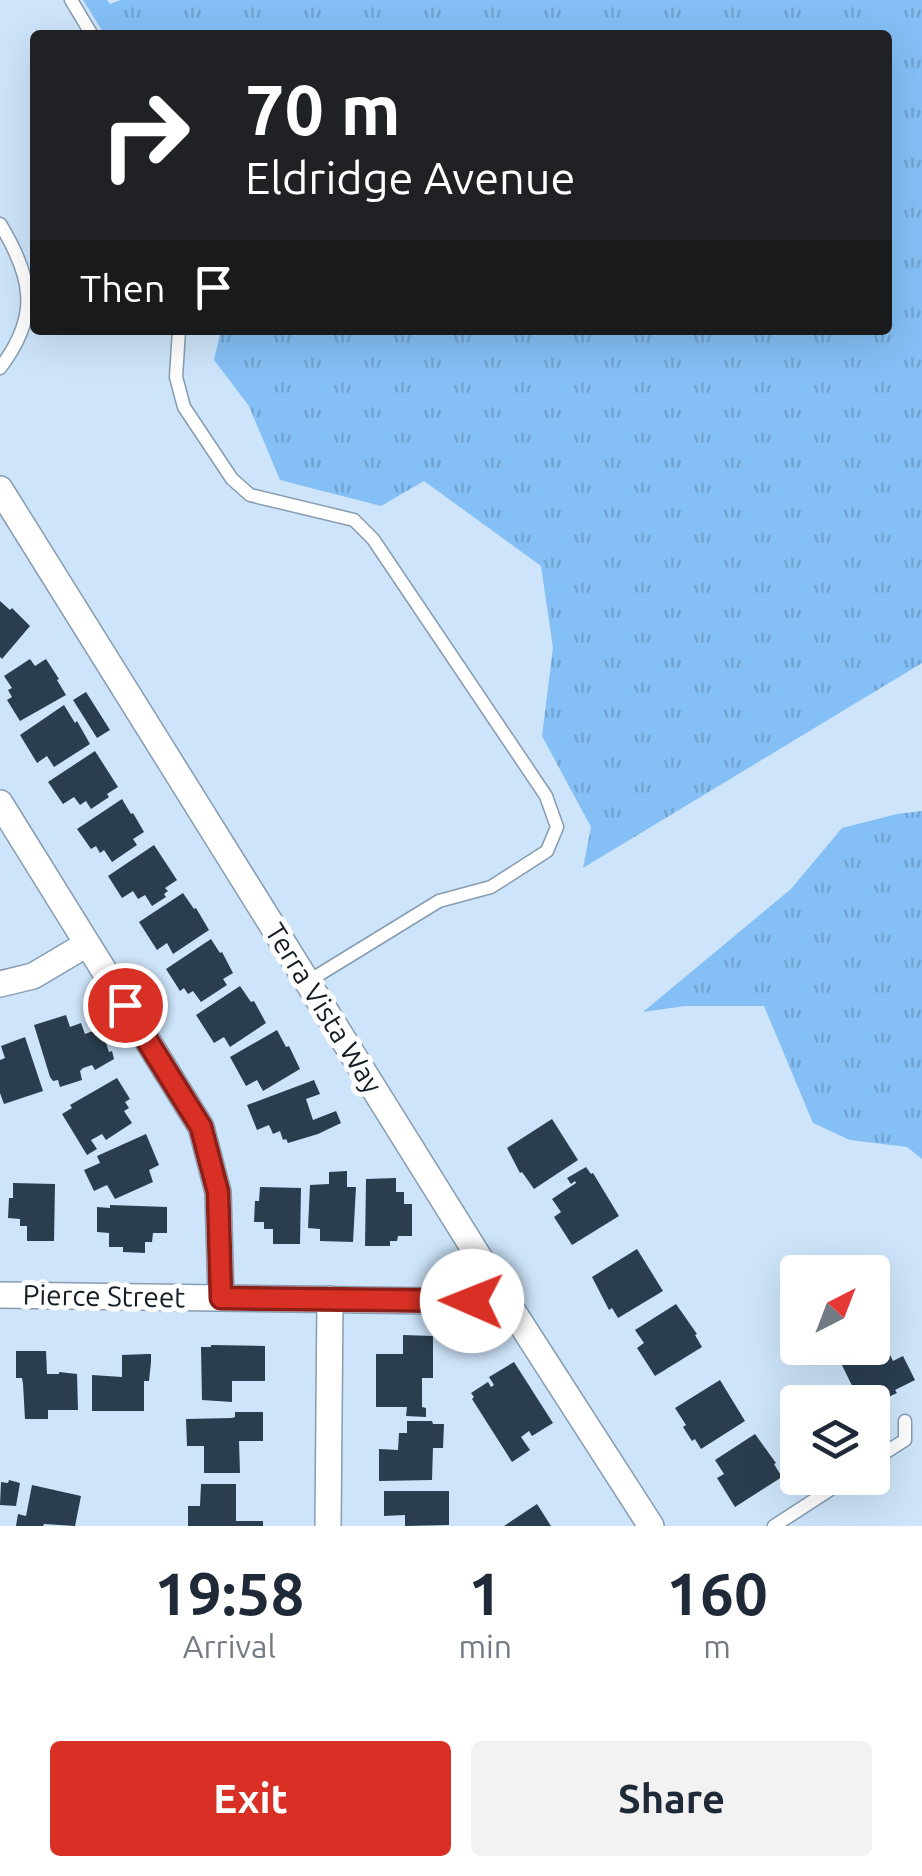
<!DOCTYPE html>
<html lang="en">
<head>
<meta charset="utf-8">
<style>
  body { margin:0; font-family:Ubuntu,sans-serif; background:#f2f2f3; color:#1f2937; height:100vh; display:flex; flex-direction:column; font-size:38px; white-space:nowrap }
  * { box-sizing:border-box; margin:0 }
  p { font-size:32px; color:#747a83 }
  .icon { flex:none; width:55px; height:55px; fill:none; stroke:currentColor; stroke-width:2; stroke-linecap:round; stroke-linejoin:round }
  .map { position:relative; height:1526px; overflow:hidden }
  .drawer { display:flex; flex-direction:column; background:#fff; flex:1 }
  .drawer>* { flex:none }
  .guide { position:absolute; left:30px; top:30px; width:862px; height:305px; border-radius:10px; box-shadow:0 10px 40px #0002; background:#202124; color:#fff; overflow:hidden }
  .needle { width:65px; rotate:42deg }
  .fabs { position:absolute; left:780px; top:1255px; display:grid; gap:20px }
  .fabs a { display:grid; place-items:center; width:110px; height:110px; border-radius:10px; background:#fff; box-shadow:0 10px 40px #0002; font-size:50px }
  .pin { position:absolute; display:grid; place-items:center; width:85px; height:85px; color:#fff; margin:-42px; border:5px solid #fff; border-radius:50%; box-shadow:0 2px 10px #0007 }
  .me { position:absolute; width:110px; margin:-55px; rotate:271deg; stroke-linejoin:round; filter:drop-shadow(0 0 8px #0008) }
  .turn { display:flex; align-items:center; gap:35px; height:210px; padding:0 50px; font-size:45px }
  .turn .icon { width:130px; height:130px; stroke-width:2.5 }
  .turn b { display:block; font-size:70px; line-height:85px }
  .then { display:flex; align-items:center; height:95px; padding:0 50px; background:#0003; gap:20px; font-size:38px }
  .eta { display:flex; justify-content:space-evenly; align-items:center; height:170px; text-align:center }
  .eta b { font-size:60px; font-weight:700; line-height:70px }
  .cta { display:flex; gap:20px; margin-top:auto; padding:20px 50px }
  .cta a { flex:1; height:115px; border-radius:10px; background:#d93025; color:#fff; font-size:40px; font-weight:700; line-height:115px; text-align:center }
  .cta a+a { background:#f2f2f3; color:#1f2937 }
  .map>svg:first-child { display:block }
  .grass { fill:url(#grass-tufts) }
  .building { fill:#2b3e4f }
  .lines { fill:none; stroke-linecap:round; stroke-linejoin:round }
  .lane-casing { stroke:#869cb0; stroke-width:15 }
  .street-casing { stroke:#869cb0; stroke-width:28 }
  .lane { stroke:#fff; stroke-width:12 }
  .street { stroke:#fff; stroke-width:25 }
  .route-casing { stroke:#8d1f18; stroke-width:25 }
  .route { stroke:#d93025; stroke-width:18 }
  .labels { text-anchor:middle; stroke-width:10; stroke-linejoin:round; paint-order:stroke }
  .street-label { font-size:28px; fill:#151d25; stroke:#fff }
</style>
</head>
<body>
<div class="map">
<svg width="922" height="1526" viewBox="0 0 922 1526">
  <defs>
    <pattern id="grass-tufts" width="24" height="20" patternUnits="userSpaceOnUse" patternTransform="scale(2.5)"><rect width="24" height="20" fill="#84bff5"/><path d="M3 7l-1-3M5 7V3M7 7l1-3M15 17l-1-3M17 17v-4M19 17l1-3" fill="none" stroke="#71a4d2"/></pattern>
  </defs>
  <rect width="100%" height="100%" fill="#cde4fa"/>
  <path class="grass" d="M83,0H107L110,4L121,0H922V663L583,868L591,827L542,736L553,648L541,566L424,481L381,506L280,480L249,406L214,360L221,330H888V35H105Z
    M922,811V1159L907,1147L850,1140L813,1123L764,1006H685L643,1012L791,889L842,828L897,814Z"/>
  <path class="building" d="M0,601L10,610L12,608L30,626L2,659L0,657Z
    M30,659L35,666L46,659L59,679L57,680L66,695L20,721L7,700L12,697L8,690L12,688L4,676Z
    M86,692L110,730L97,738L73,700Z
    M64,705L75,723L77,721L90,744L54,767L47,756L37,763L20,735Z
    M95,751L118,787L107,794L109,797L91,809L86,801L80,805L74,797L63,804L48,782Z
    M122,799L131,814L133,813L144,832L133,839L137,845L112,862L104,850L100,853L96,846L91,849L77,829Z
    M154,845L177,880L165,888L168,891L164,894L166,897L152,906L145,895L138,899L133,891L122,898L108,876Z
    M183,893L194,909L196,908L209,930L173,954L167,943L157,950L139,922Z
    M211,939L220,953L222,952L233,973L223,979L227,985L201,1002L193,991L188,994L184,988L180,991L166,969Z
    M240,986L251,1002L254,1001L266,1023L230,1047L224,1037L214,1043L196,1015Z
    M66,1015L70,1027L81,1023L85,1034L101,1028L109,1052L112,1051L114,1059L95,1070L92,1065L83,1068L80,1071L82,1080L60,1087L58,1080L53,1081L50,1077L34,1025Z
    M277,1030L286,1047L289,1046L300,1069L263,1091L257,1080L246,1086L230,1057Z
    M25,1037L43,1091L4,1104L0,1093V1060L5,1058L1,1046Z
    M117,1078L130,1099L125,1102L129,1108L124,1111L132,1123L106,1140L102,1134L91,1140L97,1149L87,1155L62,1114L72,1108L70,1105Z
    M314,1080L320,1094L306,1099L313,1120L336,1111L341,1123L318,1134L288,1143L286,1139L283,1140L280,1131L273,1134L269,1125L257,1130L247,1105Z
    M552,1119L578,1160L534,1189L522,1172L520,1173L507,1148Z
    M146,1134L159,1165L149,1170L153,1182L115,1199L107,1185L94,1191L84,1170L100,1163L97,1156Z
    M586,1167L591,1174L593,1173L619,1216L572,1245L554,1217L561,1212L552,1199L576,1183L575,1181L571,1184L567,1178Z
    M347,1171V1187H356L353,1242L320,1241V1229L308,1228L310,1185L329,1184V1172Z
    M396,1178V1192H404V1204H412V1236H398L397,1241H390V1246H365L366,1179Z
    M13,1183L55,1184L54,1241H27V1226H20V1219L8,1218L9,1198H13Z
    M260,1187L301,1188L300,1244H273V1229H264V1222H254L255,1201H259Z
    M110,1205L167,1207V1233H153L152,1242H145V1253L123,1252V1247H109V1233L97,1232V1207L110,1208Z
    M637,1249L663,1291L618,1318L612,1308L609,1310L592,1277Z
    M676,1304L697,1334L695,1335L702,1347L655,1376L637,1348L644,1343L635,1330Z
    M403,1335L433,1336V1378H422V1407L426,1408V1417L406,1416L407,1407H376V1354H403Z
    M882,1338L893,1361L903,1356L915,1380L895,1390L897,1393L882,1400L880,1397L870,1402H860L839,1359L863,1348H872V1343Z
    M211,1345L265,1346V1381H232V1402L202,1400L201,1347H211Z
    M16,1351H46L47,1374H59V1372L77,1374L78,1410H48V1419H25L23,1384L22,1378H16Z
    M147,1354H151V1362L149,1381H144V1411H92V1375L122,1377V1355Z
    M514,1362L553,1423L532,1436L529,1431L521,1437L530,1450L512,1462L472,1399L474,1397L471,1393L488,1382L491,1387L494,1385L489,1377Z
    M720,1380L745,1421L701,1449L695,1439L692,1441L683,1427L686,1425L675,1408Z
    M235,1412H263V1441H239L240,1473H204V1446H187L186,1419L232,1418L235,1417Z
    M407,1421H432L433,1424H444L443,1448H433L432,1480L379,1481V1449L398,1450L399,1433H407Z
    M755,1434L776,1463L774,1464L782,1477L735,1507L717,1478L724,1474L715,1460Z
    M9,1480L20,1483L16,1506L0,1505L1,1482L8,1483Z
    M201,1484H236V1521H263V1526H188V1506H200Z
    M32,1485L81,1496L75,1526L44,1524L43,1526H16L18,1514L26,1516Z
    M384,1491H449V1525L405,1526V1515L384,1516Z
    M537,1504L551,1526H504Z"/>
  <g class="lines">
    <defs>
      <path id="lane" d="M71,0L92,35
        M0,224C33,278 40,316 0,368
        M179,330L176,377L184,407L232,479L250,495L354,520L373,539L546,796L557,827L547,851L491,887L439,901L307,982
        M872,1461L905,1440V1421
        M774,1526L848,1478"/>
      <path id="street" d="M0,489L507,1302L651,1526
        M0,803L201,1127L218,1192L221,1298
        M0,984L33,976L87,944
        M0,1295L507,1302
        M328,1526L330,1299"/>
    </defs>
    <use href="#lane" class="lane-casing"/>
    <use href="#street" class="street-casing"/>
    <use href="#lane" class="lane"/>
    <use href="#street" class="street"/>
  </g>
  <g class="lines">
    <defs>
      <path id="route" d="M125,1005L201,1127L218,1192L221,1298L472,1301"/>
    </defs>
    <use href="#route" class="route-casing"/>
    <use href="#route" class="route"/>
  </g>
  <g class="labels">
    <g class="street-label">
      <text transform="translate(324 1008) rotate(58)" y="10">Terra Vista Way</text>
      <text transform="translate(104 1296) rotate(1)" y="10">Pierce Street</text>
    </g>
  </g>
</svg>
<div class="fabs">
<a><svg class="needle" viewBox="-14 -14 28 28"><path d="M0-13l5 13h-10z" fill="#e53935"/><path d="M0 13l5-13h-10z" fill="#747a83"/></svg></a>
<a><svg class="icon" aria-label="layers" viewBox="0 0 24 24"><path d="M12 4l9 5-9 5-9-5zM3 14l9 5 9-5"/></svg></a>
</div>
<div class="pin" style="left:125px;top:1005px;background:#d93025"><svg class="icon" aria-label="arrive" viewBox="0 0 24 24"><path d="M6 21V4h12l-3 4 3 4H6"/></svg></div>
<svg class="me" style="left:472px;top:1301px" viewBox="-20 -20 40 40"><circle r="19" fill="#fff"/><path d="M0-13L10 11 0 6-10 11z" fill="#d93025"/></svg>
<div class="guide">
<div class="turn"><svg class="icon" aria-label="right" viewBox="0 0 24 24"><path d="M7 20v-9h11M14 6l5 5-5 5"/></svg><div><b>70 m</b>Eldridge Avenue</div></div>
<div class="then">Then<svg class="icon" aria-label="arrive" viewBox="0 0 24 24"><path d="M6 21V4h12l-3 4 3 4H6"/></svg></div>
</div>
</div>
<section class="drawer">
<div class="eta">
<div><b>19:58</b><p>Arrival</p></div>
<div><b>1</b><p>min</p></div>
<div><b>160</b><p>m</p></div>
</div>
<div class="cta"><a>Exit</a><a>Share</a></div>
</section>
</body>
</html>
